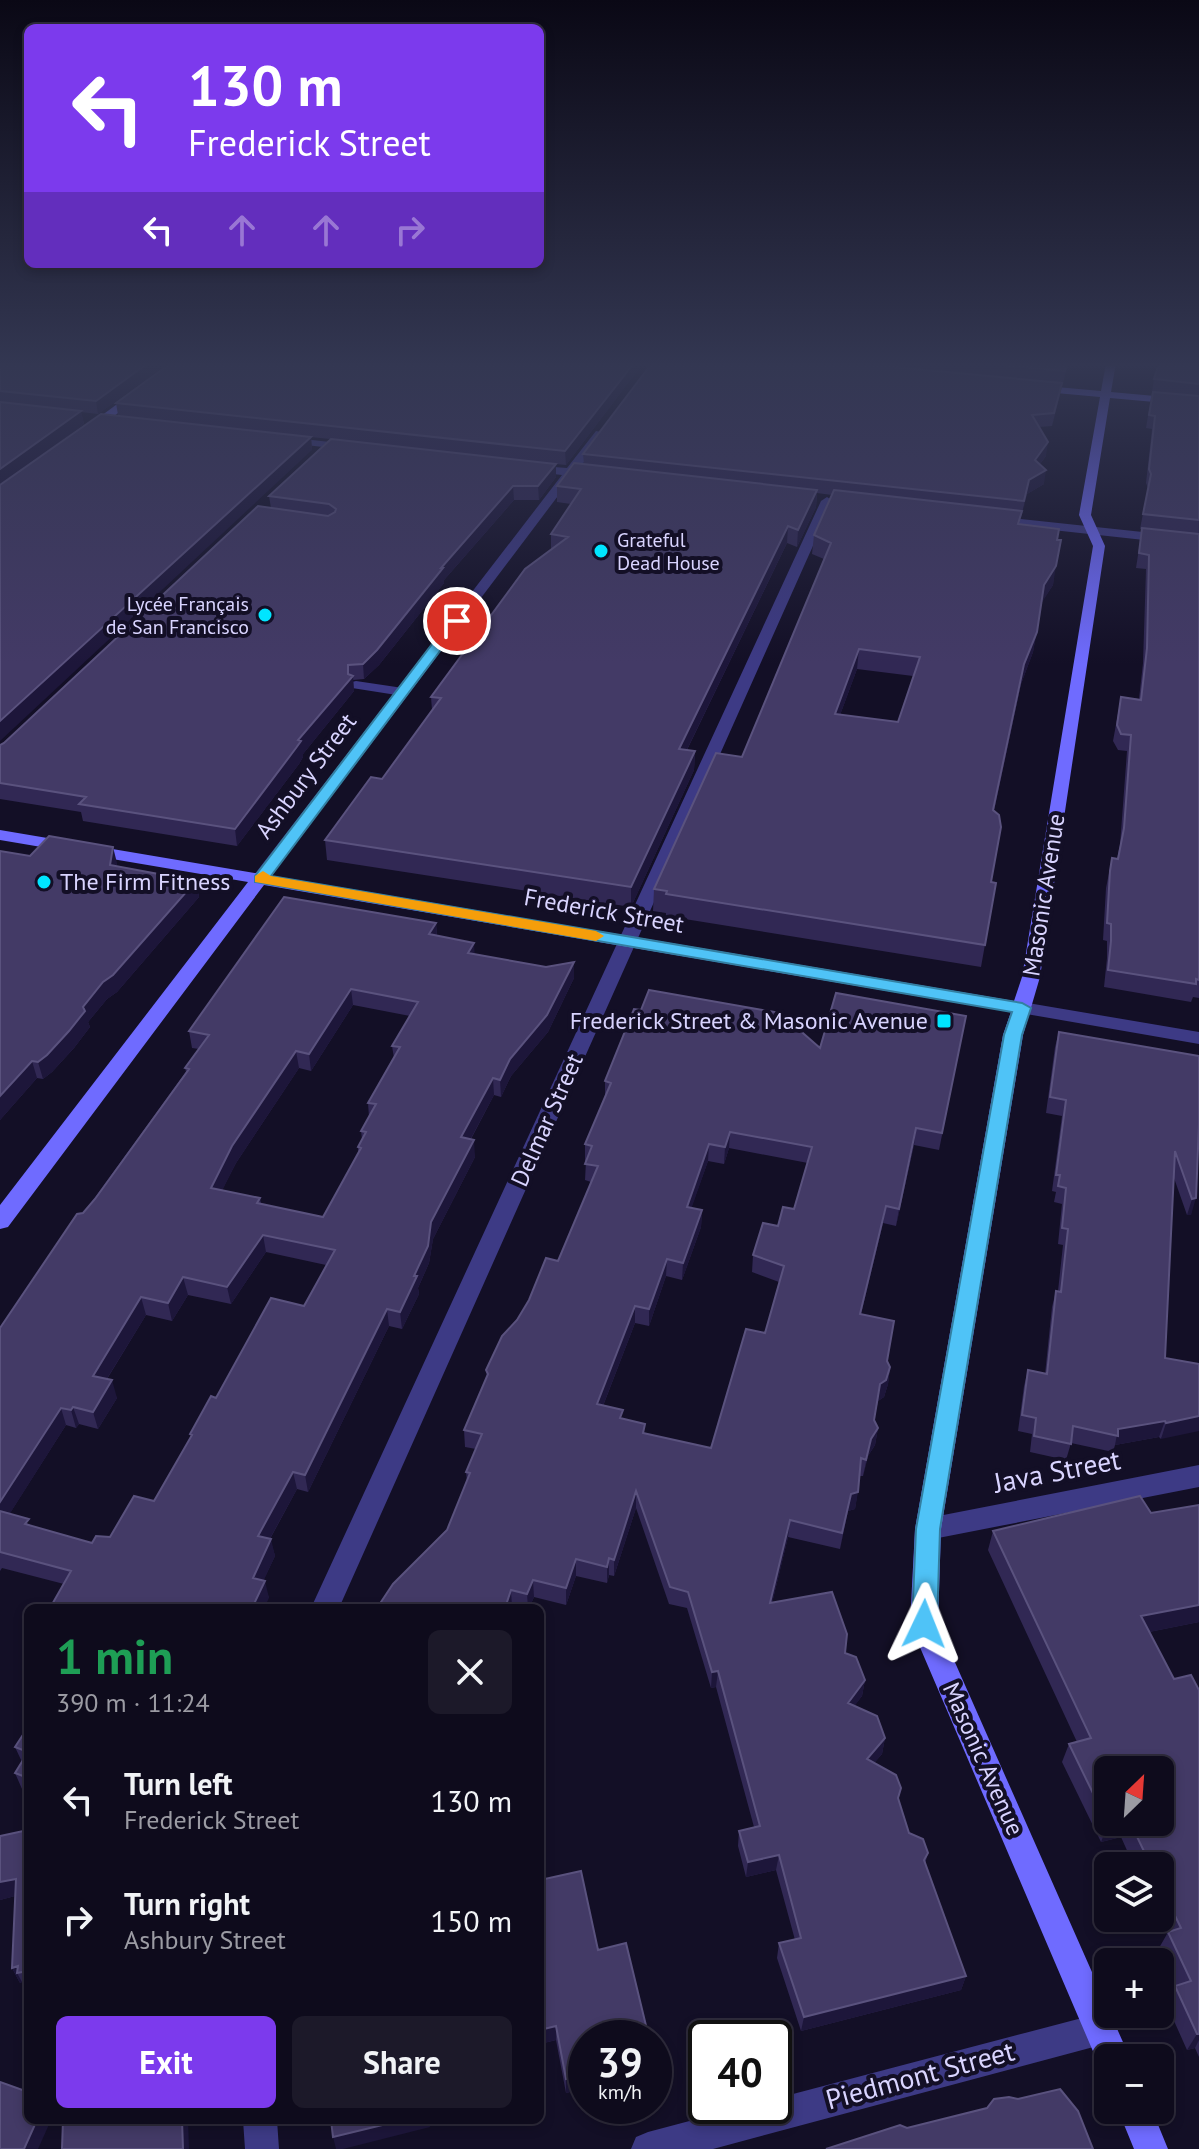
<!DOCTYPE html>
<html lang="en">
<head>
<meta charset="utf-8">
<style>
  body { margin:0; font-family:"PT Sans",sans-serif; background:#1c1929; color:#f1f3f6; height:100vh; display:flex; flex-direction:column; font-size:30px; white-space:nowrap }
  * { box-sizing:border-box; margin:0 }
  p { font-size:26px; color:#9b9ba3 }
  .icon { flex:none; width:44px; height:44px; fill:none; stroke:currentColor; stroke-width:2; stroke-linecap:round; stroke-linejoin:round }
  .map { position:relative; flex:1; overflow:hidden }
  .details { position:absolute; left:24px; top:1604px; width:520px; height:520px; display:flex; flex-direction:column; background:#0e0b1c; border-radius:12px; box-shadow:0 4px 12px #0003,0 0 0 2px #2e2b3b }
  .details>* { flex:none }
  .hud { position:absolute; left:24px; top:24px; width:520px; height:244px; border-radius:12px; box-shadow:0 4px 12px #0003,0 0 0 2px #2e2b3b; background:#7c3aed; color:#fff; overflow:hidden }
  .needle { width:52px; rotate:25deg }
  .tools { position:absolute; left:1094px; top:1756px; display:grid; gap:16px }
  .tools a { display:grid; place-items:center; width:80px; height:80px; border-radius:12px; background:#0e0b1c; box-shadow:0 4px 12px #0003,0 0 0 2px #2e2b3b; font-size:40px }
  .speed { position:absolute; left:568px; top:2020px; display:flex; gap:16px; font-size:40px; font-weight:700; text-align:center }
  .speed>* { display:grid; place-content:center; width:104px; height:104px; border-radius:50%; background:#0e0b1c; box-shadow:0 4px 12px #0003,0 0 0 2px #2e2b3b; line-height:1 }
  .speed small { font-size:20px; font-weight:400 }
  .speed .limit { border:4px solid #111; border-radius:12px; background:#fff; color:#111 }
  .pin { position:absolute; display:grid; place-items:center; width:68px; height:68px; color:#fff; margin:-34px; border:4px solid #fff; border-radius:50%; box-shadow:0 2px 8px #0007 }
  .me { position:absolute; width:88px; margin:-44px; rotate:2deg; stroke-linejoin:round; filter:drop-shadow(0 0 6px #0008) }
  .turn { display:flex; align-items:center; gap:28px; height:168px; padding:0 32px; font-size:36px }
  .turn .icon { width:104px; height:104px; stroke-width:2.5 }
  .turn b { display:block; font-size:56px; line-height:68px }
  .lanes { display:flex; align-items:center; height:76px; padding:0 32px; background:#0003; justify-content:center; gap:40px; direction:ltr }
  .lanes .off { opacity:.35 }
  .round { display:grid; place-items:center; flex:none; width:84px; height:84px; border-radius:12px; background:#1c1929 }
  .overview { display:flex; align-items:center; justify-content:space-between; height:136px; padding:0 32px }
  h1 { font-size:48px; font-weight:800; line-height:60px; color:#1e9e55 }
  .button { display:flex; gap:16px; margin-top:auto; padding:16px 32px }
  .button a { flex:1; height:92px; border-radius:12px; background:#7c3aed; color:#fff; font-size:32px; font-weight:800; line-height:92px; text-align:center }
  .button a+a { background:#1c1929; color:#f1f3f6 }
  ul { padding:0; list-style:none }
  li { display:flex; align-items:center; gap:24px; height:120px; padding:0 32px }
  li div { flex:1 }
  li b { display:block; font-size:30px }
  li em { font-style:normal }
  .map>svg:first-child { display:block }
  .lines { fill:none; stroke-linecap:round; stroke-linejoin:round }
  .lane { fill:#3d3a85; fill-rule:evenodd }
  .street { fill:#3d3a85; fill-rule:evenodd }
  .secondary { fill:#6f6bff; fill-rule:evenodd }
  .wall { fill:#312854; fill-rule:evenodd }
  .shaded-wall { fill:#1d163a }
  .building { fill:#433a66; stroke:#5a527e; stroke-width:2; fill-rule:evenodd }
  .route { fill:#4fc3f7; stroke:#337fa1; stroke-width:2 }
  .slow { fill:#f59e0b }
  .poi-dot { fill:#00e5ff; stroke:#130f26; stroke-width:3 }
  .labels { text-anchor:middle; stroke-width:8; stroke-linejoin:round; paint-order:stroke }
  .far-poi-label { font-size:20px; fill:#d9d4ff; stroke:#130f26; text-anchor:start }
  .street-label { font-size:24px; fill:#d9d4ff; stroke:#130f26 }
  .poi-label { font-size:24px; fill:#d9d4ff; stroke:#130f26; text-anchor:start }
  .near-street-label { font-size:28px; fill:#d9d4ff; stroke:#130f26 }
</style>
</head>
<body>
<div class="map">
<svg width="1199" height="2149" viewBox="0 0 1199 2149">
  <rect width="100%" height="100%" fill="#130f26"/>
  <g class="lines">
    <path class="lane" d="M356,681L403,688L409,692L403,696L352,688V682Z"/>
    <path class="street" d="M596,431L606,433L578,470L599,472V478L573,476L266,883H254L251,879L254,875L562,475L527,471V465L567,468Z
      M285,437L348,444L354,447L348,450L281,442L279,440Z
      M827,497L833,501L339,1608H311L821,501Z
      M992,516L1199,538V546L988,523V517Z
      M1022,1002L1199,1032V1044L1015,1012L1012,1008L1015,1004Z
      M1199,1465V1487L928,1540L919,1537L915,1529L919,1521L928,1518Z
      M1101,2013L1113,2017L1117,2029L1113,2041L1101,2045L713,2149H631L636,2137L648,2132L746,2106H774V2099Z
      M243,2120H277L279,2149H245Z"/>
    <path class="secondary" d="M173,363H185L94,431H86V427Z
      M1106,363H1116L1111,392L1199,400V406L1110,398L1091,515L1105,546L1040,977L1023,1035L941,1529L938,1624L1130,2058H1108V2073L1101,2070L910,1624L915,1529L1003,1035L1011,1012L264,885L8,1227L0,1229V1205L248,882L0,840V830L1014,1001L1022,977L1093,546L1079,515L1100,397L1034,391L1029,388L1034,385L1101,391Z
      M1118,2110H1152L1168,2149H1134Z"/>
  </g>
  <path class="wall" d="M0,363H168L98,414L81,412L84,424L0,485Z
    M171,363H643L566,465L556,464V477L539,500H514L444,580V583L379,665L364,679L353,680L354,691L303,754V757L299,764L237,846L83,821L81,812L0,799V745L4,743L271,508L269,496L330,439L311,437L312,450L118,415L116,403Z
    M652,363H1068L1052,426L1039,427L1046,456L1040,464L1044,484L1027,494L1019,524L1057,540L1053,585L1041,603L1033,652L1021,684L994,811L991,882L996,883L981,967L666,916V913L653,911L654,889L742,757L824,559L812,554L814,535L832,495L817,493L816,507L797,547L787,543L687,750L695,751L694,770L631,907L327,860L325,840L382,779L432,710L431,697L551,550V534L571,504L557,502V486L584,464L583,454ZM857,669L913,676L898,722L840,715Z
    M1199,363V998L1193,997L1191,1002L1104,987L1107,958V941L1103,940L1106,888L1112,858L1117,859L1120,845L1127,751L1118,750L1113,741L1121,697L1139,699L1143,663L1146,569L1136,568L1142,529H1140L1148,488L1146,483L1152,429L1146,428L1152,392L1154,379Z
    M0,851L30,856L117,863L116,867L196,881L199,897L117,992L107,999L88,1022L90,1027L74,1048L52,1072L43,1079L37,1078L0,1120Z
    M436,923L437,936L474,943V955L574,978L548,1032L511,1076L501,1097L494,1095L471,1139L475,1157L433,1239L429,1263L418,1288L419,1294L402,1329L389,1326L308,1492L297,1489L270,1539L275,1556L263,1581L269,1598L64,1584L2,1568L0,1571V1328L186,1072L185,1068L199,1049L192,1048L189,1031ZM353,1005L410,1016L392,1046L394,1058L368,1103L369,1117L361,1131L362,1139L358,1147V1153L323,1217L261,1204L260,1198L222,1190L236,1163L299,1068L311,1071ZM266,1252L326,1265L304,1306L216,1398L190,1434L191,1437L154,1501L110,1537L92,1543L32,1526L10,1513L66,1425L76,1428L79,1424L98,1429L117,1398L107,1379L146,1315L172,1321L188,1295L231,1304Z
    M966,1016L939,1150L914,1145L896,1226L883,1223L861,1314L890,1367L888,1384L884,1397L878,1401L874,1420L878,1428L875,1445L868,1456L863,1476H860L855,1509L848,1511L840,1549L788,1537L772,1603L845,1653L865,1680L862,1696L854,1706L885,1738L882,1754L874,1763L901,1788L898,1800L909,1833L928,1853L925,1864L966,1976L961,1990L801,2031L777,1958L779,1943L795,1940L776,1870L746,1877L738,1846L739,1831L754,1827L716,1687L711,1688L687,1608L669,1604L636,1508L614,1576L609,1575L607,1583L576,1576L566,1605L534,1597L529,1608L512,1607L447,1530L467,1482L466,1472L476,1449L465,1447L464,1430L487,1377L486,1370L517,1320L558,1261L591,1182L585,1180L586,1161H585V1144L605,1097V1081L820,1048ZM729,1148L808,1163L794,1209L753,1255L752,1272L779,1282L765,1333L711,1448L645,1434L603,1406L635,1323L649,1326L666,1276L682,1280L701,1227L702,1210L691,1208L708,1161L724,1164Z
    M1059,1032L1199,1056V1141L1198,1140L1191,1215H1187L1174,1178L1165,1358L1199,1364L1161,1439L1159,1437L1115,1445L1113,1452L1071,1443L1066,1460L1030,1452L1032,1434L1018,1431L1024,1386L1028,1370L1045,1374L1052,1307L1056,1291H1058L1063,1245L1058,1244L1062,1204L1054,1202L1056,1192L1052,1191L1062,1116L1046,1113L1055,1047Z
    M993,1531L1199,1622L1149,1632L1174,1679L1199,1690V2057L1195,2048L1187,2050L1166,2003L1175,1986H1176L1159,1948L1167,1934L1159,1918H1160V1866H1134L1121,1837L1101,1842L1062,1762L1069,1744L1077,1742L988,1550ZM1160,1770V1822H1108Z
    M28,1727V1791L22,1789L15,1773L22,1762L15,1747Z
    M28,1830V1987L25,1988L22,1982L20,1983L12,1968L15,1896L0,1900V1836Z
    M540,1880L586,2038V2088L566,2093L556,2040L540,2044Z"/>
  <path class="shaded-wall" d="M148,363H168L98,414L96,401Z
    M634,363H643L566,465L565,451Z
    M81,411L84,424L0,485V469Z
    M311,437L312,450L0,741V721Z
    M1048,442L1046,456L1032,474L1035,460Z
    M556,464V477L539,500L538,486Z
    M1046,470L1044,484L1027,494L1022,516L1029,480Z
    M513,486L514,500L444,580V583L379,665L364,679L363,664L441,568Z
    M817,490L816,507L797,547L798,530Z
    M788,526L787,543L678,768L679,749Z
    M1056,566L1053,585L1041,604L1044,585Z
    M1037,632L1033,652L1021,684L989,832L1024,664Z
    M859,649L857,669L833,734L835,714Z
    M348,665L350,679L353,676L354,691L303,754V757L299,764L237,846L235,829L298,740Z
    M695,751L694,770L631,907V887Z
    M113,847L117,863L114,882L110,865Z
    M196,881L199,897L117,992L107,999L88,1022L90,1027L74,1048L52,1072L43,1079L38,1062L103,982Z
    M436,923L437,939L429,934Z
    M474,943L475,959L468,953Z
    M574,962V978L548,1032L511,1076L501,1097L500,1080L510,1059Z
    M351,989L353,1005L311,1071L309,1054Z
    M296,1051L299,1068L236,1163L215,1205L211,1188L232,1146Z
    M32,1061L37,1078L0,1120V1096Z
    M493,1078L494,1095L462,1155L461,1137Z
    M916,1128L914,1145L896,1226L899,1209Z
    M730,1132L729,1148L724,1164L725,1147Z
    M474,1140L475,1157L433,1239L429,1263L418,1288L419,1294L402,1329L400,1312L414,1276L431,1222Z
    M709,1144L708,1161L686,1224L687,1207Z
    M1196,1198L1191,1215H1187L1192,1199Z
    M886,1206L883,1223L857,1331L860,1314Z
    M702,1210L701,1227L682,1280L683,1263Z
    M263,1235L266,1252L231,1304L227,1287Z
    M667,1259L666,1276L649,1326V1309Z
    M183,1277L188,1295L172,1321L168,1303Z
    M141,1297L146,1315L98,1393L93,1376Z
    M635,1306V1323L597,1421V1404Z
    M387,1309L389,1326L308,1492L305,1475Z
    M890,1367L888,1384L884,1397L878,1401L880,1384Z
    M112,1380L117,1398L98,1429L93,1412Z
    M73,1407L79,1424L76,1428L71,1410Z
    M61,1408L66,1425L2,1526L0,1522V1502Z
    M1199,1416V1431L1161,1439L1166,1423Z
    M1165,1421L1159,1437L1115,1445L1118,1429Z
    M878,1428L875,1445L868,1456L863,1476L871,1439Z
    M293,1472L297,1489L262,1553L258,1536Z
    M636,1491V1508L614,1576V1560Z
    M858,1492L855,1509L848,1511L840,1549L851,1494Z
    M790,1520L788,1537L768,1620L770,1603Z
    M271,1539L275,1556L257,1595L253,1578Z
    M609,1558V1575L607,1583V1567Z
    M576,1559V1576L566,1605V1588Z
    M533,1580L534,1597L529,1608H528L527,1594Z
    M265,1581L269,1598L264,1608H253V1606Z
    M511,1590L512,1607V1608H505Z
    M1199,1605V1622L1134,1635L1141,1616Z
    M718,1671L716,1687L711,1688L712,1672Z
    M865,1680L862,1696L845,1719L848,1703Z
    M885,1738L882,1754L864,1775L867,1759Z
    M1118,1822H1128L1121,1837L1101,1842L1108,1824Z
    M779,1855L776,1870L746,1877L748,1862Z
    M16,1879L23,1894L0,1900V1882Z
    M18,1966L17,1973L22,1982L20,1983L12,1968Z
    M966,1976L961,1990L801,2031L804,2017Z
    M556,2026V2040L540,2044V2030Z
    M1197,2034H1199V2040L1195,2048L1187,2050Z
    M586,2074V2088L566,2093V2079Z
    M37,2120H51L38,2149H24Z
    M182,2120H188L189,2149H183Z
    M403,2120H429L430,2127L343,2149H336L333,2137Z"/>
  <path class="building" d="M0,363H148L96,401L0,391Z
    M171,363H634L565,451L116,403Z
    M652,363H851L1062,383L1054,413L1032,415L1048,442L1035,460L1046,470L1029,480L1024,501L583,454Z
    M984,363H1067L1065,371Z
    M1159,363H1199V384L1154,379Z
    M1153,392L1199,396V520L1143,514L1151,474L1149,469L1155,416L1149,415Z
    M0,402L81,411L0,469Z
    M101,414L311,437L0,721V485Z
    M331,439L556,464L538,486H513L441,568H443L377,650L363,664L348,665V674L353,676L298,740L301,741L296,748L235,829L79,804L86,797L0,783V745L4,743L258,506L328,516L335,512L336,509L329,504L269,496Z
    M574,463L817,490L798,530L788,526L679,749L695,751L631,887L325,840L371,777L382,779L441,698L431,697L525,569L568,537L551,534L581,489L557,486Z
    M834,490L1022,511L1018,524L1059,529L1057,540H1061L1056,566L1044,585L1037,632L1024,664L993,810L999,815L1001,827L991,882L996,883L985,945L666,894L667,891L654,889L716,753L742,757L831,543L814,535ZM859,649L920,657L898,722L835,714Z
    M1142,528L1199,534V980L1196,979V984L1108,970L1111,941V924L1107,923L1110,871L1112,858L1118,859L1124,828L1131,735L1121,734L1117,725L1121,697L1141,700L1147,648L1149,555L1139,553Z
    M49,836L113,847L110,865L196,881L113,975L103,982L83,1007L85,1011L69,1031L47,1055L38,1062L32,1061L0,1096V851L30,856Z
    M284,897L436,923L429,934L474,943L468,953L546,967L574,962L547,1015L510,1059L500,1080L493,1078L461,1137L474,1140L431,1222L428,1246L414,1276H417L400,1312L387,1309L305,1475L293,1472L258,1536L271,1539L253,1578L265,1581L253,1606L255,1608H50L71,1571L0,1552V1511L29,1519L25,1524L92,1543L96,1536L110,1537L134,1496L154,1501L192,1435L190,1434L211,1396L216,1398L271,1298L304,1306L335,1250L263,1235L227,1287L183,1277L168,1303L141,1297L93,1376L112,1380L93,1412L73,1407L71,1410L61,1408L0,1502V1328L77,1214L83,1213L95,1199L189,1069L185,1068L209,1035L189,1031ZM351,989L418,1002L392,1046L400,1047L368,1103L376,1104L361,1131L366,1132L358,1147L361,1148L323,1217L257,1203L260,1198L211,1188L232,1146L296,1051L309,1054Z
    M649,990L780,1013L820,1048L836,993L966,1016L942,1133L916,1128L899,1209L886,1206L860,1314L894,1321L887,1361L890,1367L886,1380L880,1384L874,1420L878,1428L871,1439L866,1460L861,1458L858,1492L851,1494L842,1533L790,1520L770,1603L832,1592L847,1634L845,1653L856,1657L865,1680L848,1703L877,1716L885,1738L867,1759L896,1775L901,1788L898,1798L909,1833L923,1839L928,1853L924,1860L966,1976L804,2017L779,1943L801,1938L779,1855L748,1862L739,1831L760,1826L718,1671L712,1672L688,1592L670,1587L636,1491L614,1560L609,1558L607,1567L576,1559L566,1588L533,1580L527,1594L511,1590L505,1608H381V1602L393,1584L447,1530L470,1473L466,1472L482,1434L464,1430L488,1374L486,1370L502,1336L517,1320L529,1300L546,1258L558,1261L598,1166L585,1164L592,1146L585,1144L611,1083L605,1081L634,1009L641,1010ZM730,1132L812,1147L794,1209L783,1207L778,1226L763,1223L753,1255L784,1266L765,1333L746,1329L711,1448L643,1433L645,1424L620,1418L623,1410L597,1404L635,1306L649,1309L667,1259L683,1263L702,1210L687,1207L709,1144L725,1147Z
    M1059,1032L1199,1056V1124L1196,1198L1192,1199L1175,1151L1165,1358L1199,1364V1416L1166,1423L1165,1421L1118,1429V1436L1073,1426L1071,1444L1034,1436L1036,1418L1022,1415L1028,1370L1047,1374L1056,1291L1061,1292L1068,1229L1062,1228L1066,1188L1058,1186L1060,1175H1056L1066,1100L1050,1097Z
    M1140,1496L1151,1513L1199,1505V1605L1141,1616L1174,1679L1191,1675L1199,1690V2034H1197L1175,1986L1191,1981L1168,1932L1181,1928L1160,1885V1866H1151L1130,1822H1160V1770H1108V1822H1118L1108,1824L1069,1744L1091,1738L993,1531Z
    M28,1727V1778L15,1773L28,1752L15,1747Z
    M28,1830V1971L17,1973L18,1966L12,1968L16,1879L0,1882V1836Z
    M581,1871L598,1950L626,1943L649,2038H586V2074L566,2079L556,2026L540,2030V1880Z
    M0,2082L28,2092V2120H37L24,2149H0Z
    M1060,2089L1078,2111L1093,2149H826L900,2125L907,2128L987,2108L994,2099L1009,2097L1018,2099Z
    M63,2120H182L183,2149H62Z
    M331,2120H403L333,2137Z"/>
  <linearGradient id="sky" x2="0" y2="1"><stop stop-color="#0a0815"/><stop offset="0.55" stop-color="#333752"/><stop offset="1" stop-color="#333752" stop-opacity="0"/></linearGradient>
  <rect width="1199" height="664" fill="url(#sky)"/>
  <path class="route" d="M457,617L461,618V623L271,876L1022,1003L1031,1008L1022,1035L940,1529L937,1624L933,1632L924,1636L915,1632L912,1624L916,1529L1004,1035L1012,1012L255,882V876L452,618Z"/>
  <path class="slow" d="M263,871L271,876L596,931L604,936L596,941L255,882V876Z"/>
  <g class="poi-dot">
    <circle cx="601" cy="551" r="8"/>
    <circle cx="265" cy="615" r="8"/>
    <circle cx="44" cy="882" r="8"/>
    <rect x="936" y="1013" width="16" height="16" rx="4"/>
  </g>
  <g class="labels">
    <g class="far-poi-label">
      <text x="617" y="547">Grateful<tspan x="617" dy="23">Dead House</tspan></text>
      <text x="249" y="611" text-anchor="end">Lycée Français<tspan x="249" dy="23">de San Francisco</tspan></text>
    </g>
    <g class="street-label">
      <text transform="translate(306 776) rotate(-53)" y="8">Ashbury Street</text>
      <text transform="translate(1044 895) rotate(-81)" y="8">Masonic Avenue</text>
      <text transform="translate(604 911) rotate(10)" y="8">Frederick Street</text>
      <text transform="translate(547 1120) rotate(-66)" y="8">Delmar Street</text>
      <text transform="translate(983 1759) rotate(66)" y="8">Masonic Avenue</text>
    </g>
    <g class="poi-label">
      <text x="60" y="890">The Firm Fitness</text>
      <text x="928" y="1029" text-anchor="end">Frederick Street &amp; Masonic Avenue</text>
    </g>
    <g class="near-street-label">
      <text transform="translate(1057 1471) rotate(-11)" y="10">Java Street</text>
      <text transform="translate(920 2075) rotate(-15)" y="10">Piedmont Street</text>
    </g>
  </g>
</svg>
<div class="tools">
<a><svg class="needle" viewBox="-14 -14 28 28"><path d="M0-13l5 13h-10z" fill="#e53935"/><path d="M0 13l5-13h-10z" fill="#9b9ba3"/></svg></a>
<a><svg class="icon" aria-label="layers" viewBox="0 0 24 24"><path d="M12 4l9 5-9 5-9-5zM3 14l9 5 9-5"/></svg></a>
<a>+</a>
<a>−</a>
</div>
<div class="speed"><div>39<small>km/h</small></div><div class="limit">40</div></div>
<div class="pin" style="left:457px;top:621px;background:#d93025"><svg class="icon" aria-label="arrive" viewBox="0 0 24 24"><path d="M6 21V4h12l-3 4 3 4H6"/></svg></div>
<svg class="me" style="left:924px;top:1624px" viewBox="-20 -20 40 40"><path d="M0-17L14 15 0 8-14 15z" fill="#4fc3f7" stroke="#fff" stroke-width="4"/></svg>
<div class="hud">
<div class="turn"><svg class="icon" aria-label="left" viewBox="0 0 24 24"><path d="M17 20v-9H6M10 6l-5 5 5 5"/></svg><div><b>130 m</b>Frederick Street</div></div>
<div class="lanes"><svg class="icon" aria-label="left" viewBox="0 0 24 24"><path d="M17 20v-9H6M10 6l-5 5 5 5"/></svg><svg class="icon off" aria-label="ahead" viewBox="0 0 24 24"><path d="M12 20V5M6 11l6-6 6 6"/></svg><svg class="icon off" aria-label="ahead" viewBox="0 0 24 24"><path d="M12 20V5M6 11l6-6 6 6"/></svg><svg class="icon off" aria-label="right" viewBox="0 0 24 24"><path d="M7 20v-9h11M14 6l5 5-5 5"/></svg></div>
</div>
<section class="details">
<div class="overview"><div><h1>1 min</h1><p>390 m · 11:24</p></div><a class="round"><svg class="icon" aria-label="close" viewBox="0 0 24 24"><path d="M6 6l12 12M18 6L6 18"/></svg></a></div>
<ul>
<li><svg class="icon" aria-label="left" viewBox="0 0 24 24"><path d="M17 20v-9H6M10 6l-5 5 5 5"/></svg><div><b>Turn left</b><p>Frederick Street</p></div><em>130 m</em></li>
<li><svg class="icon" aria-label="right" viewBox="0 0 24 24"><path d="M7 20v-9h11M14 6l5 5-5 5"/></svg><div><b>Turn right</b><p>Ashbury Street</p></div><em>150 m</em></li>
</ul>
<div class="button"><a>Exit</a><a>Share</a></div>
</section>
</div>
</body>
</html>
